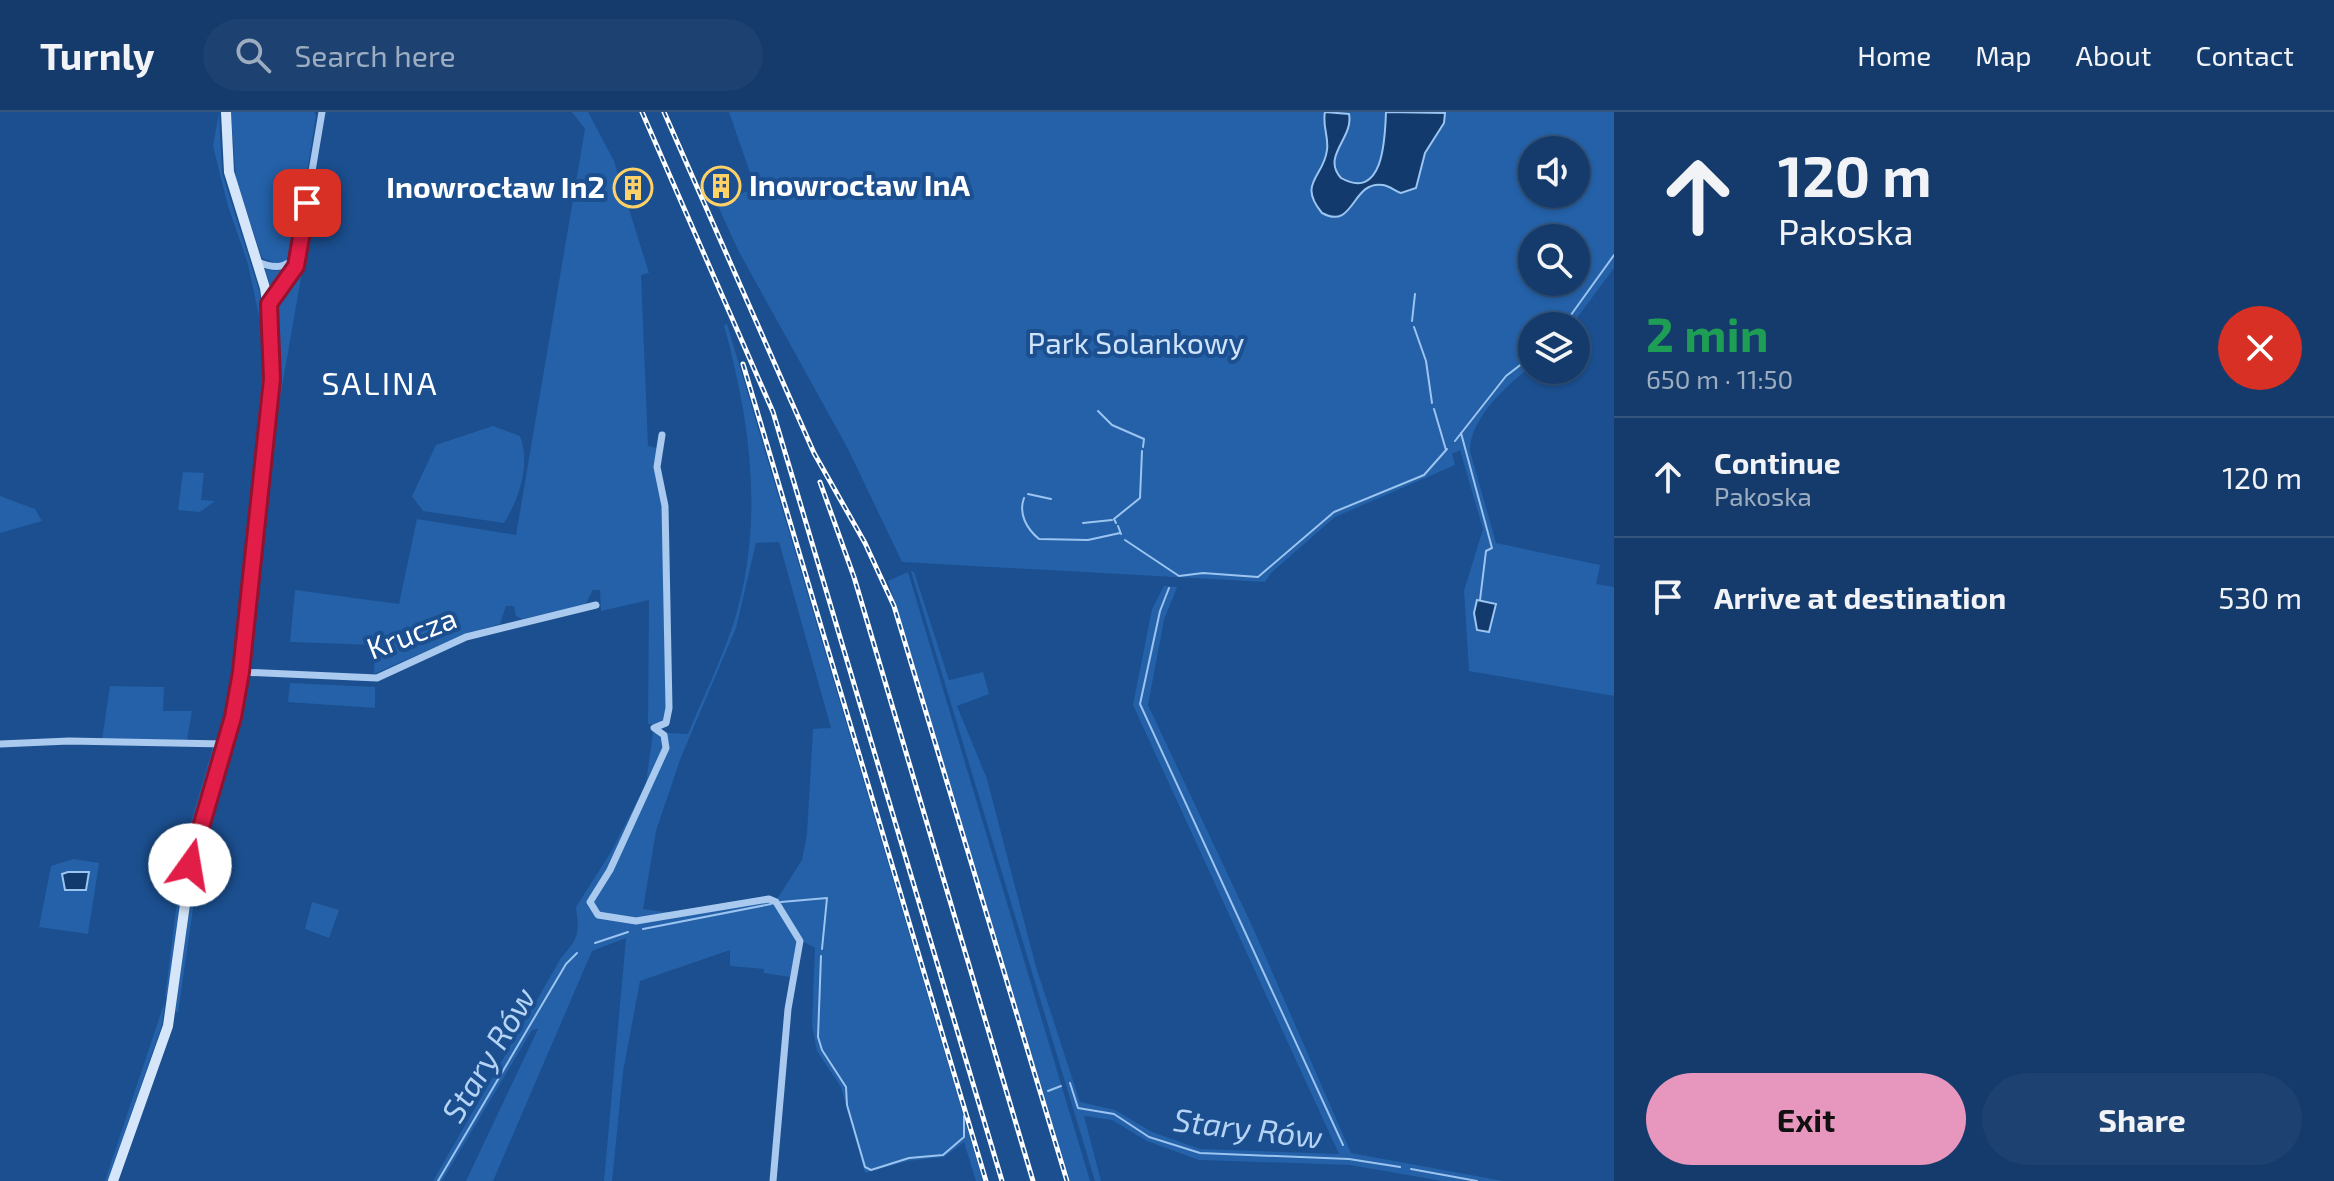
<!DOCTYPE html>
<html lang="en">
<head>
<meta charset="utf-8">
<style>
  body { margin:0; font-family:"Exo 2",sans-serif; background:#1d4271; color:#f1f3f6; height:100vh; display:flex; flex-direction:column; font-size:30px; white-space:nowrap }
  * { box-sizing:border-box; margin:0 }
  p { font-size:26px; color:#9dadc1 }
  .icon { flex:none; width:44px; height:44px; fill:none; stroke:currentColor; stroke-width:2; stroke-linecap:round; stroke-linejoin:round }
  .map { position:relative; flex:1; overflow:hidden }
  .drawer { display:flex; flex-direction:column; background:#143b6b; width:720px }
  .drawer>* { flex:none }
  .banner { background:#143b6b; color:#f1f3f6; overflow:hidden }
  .fabs { position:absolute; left:1518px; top:24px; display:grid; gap:16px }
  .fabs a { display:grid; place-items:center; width:72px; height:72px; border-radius:50%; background:#143b6b; box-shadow:0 2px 6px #0004,0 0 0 2px #33557e; font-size:40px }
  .pin { position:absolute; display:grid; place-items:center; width:68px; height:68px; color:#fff; margin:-34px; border-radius:16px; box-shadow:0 4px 12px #0006 }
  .me { position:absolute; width:88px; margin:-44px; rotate:13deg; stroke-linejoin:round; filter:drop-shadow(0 0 6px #0008) }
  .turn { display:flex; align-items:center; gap:28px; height:168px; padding:0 32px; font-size:36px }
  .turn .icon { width:104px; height:104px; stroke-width:2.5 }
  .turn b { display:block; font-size:56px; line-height:68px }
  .round { display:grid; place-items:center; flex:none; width:84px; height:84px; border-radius:42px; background:#1d4271 }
  .overview { display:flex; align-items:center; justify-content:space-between; height:136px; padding:0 32px }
  h1 { font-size:48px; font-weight:700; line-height:60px; color:#1e9e55 }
  .cta { display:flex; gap:16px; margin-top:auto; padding:16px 32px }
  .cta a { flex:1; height:92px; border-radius:48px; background:#e797bd; color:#111; font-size:32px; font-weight:700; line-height:92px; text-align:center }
  .cta a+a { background:#1d4271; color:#f1f3f6 }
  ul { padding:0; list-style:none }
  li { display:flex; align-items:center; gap:24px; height:120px; padding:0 32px; border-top:2px solid #33557e }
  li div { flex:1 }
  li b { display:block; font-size:30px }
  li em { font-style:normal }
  header { display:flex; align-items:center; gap:48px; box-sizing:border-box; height:112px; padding:0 40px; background:#143b6b; border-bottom:2px solid #33557e }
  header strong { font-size:38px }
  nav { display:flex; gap:44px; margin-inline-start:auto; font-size:28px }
  .search { width:560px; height:72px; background:#1d4271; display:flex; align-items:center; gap:20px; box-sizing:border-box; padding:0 28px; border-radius:44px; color:#9dadc1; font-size:30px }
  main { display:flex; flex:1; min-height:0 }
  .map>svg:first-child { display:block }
  .green { fill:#2461a8; fill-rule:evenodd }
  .water { fill:#123a6d; stroke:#9cc4f0; stroke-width:2 }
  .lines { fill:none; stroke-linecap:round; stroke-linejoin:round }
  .stream { stroke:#9cc4f0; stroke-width:2 }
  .minor { stroke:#a9c9ee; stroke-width:7 }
  .secondary { stroke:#d6e6fa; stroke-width:10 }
  .rail-casing { stroke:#fff; stroke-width:5 }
  .rail { stroke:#1b4f8f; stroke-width:2; stroke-dasharray:6; stroke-linecap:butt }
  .route-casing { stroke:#92132f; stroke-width:20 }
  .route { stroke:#e11d48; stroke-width:14 }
  .labels { text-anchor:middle; stroke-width:8; stroke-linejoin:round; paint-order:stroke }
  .poi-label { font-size:30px; font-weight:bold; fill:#fff; stroke:#1b4f8f; text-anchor:start }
  .park-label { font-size:30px; fill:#cfe3fa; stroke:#1b4f8f }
  .street-label { font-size:30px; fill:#fff; stroke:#1b4f8f }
  .neighbourhood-label { font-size:32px; letter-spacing:2px; fill:#fff; stroke:#1b4f8f }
  .water-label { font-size:32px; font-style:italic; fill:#b5d3f5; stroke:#1b4f8f }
</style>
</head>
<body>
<header>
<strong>Turnly</strong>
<div class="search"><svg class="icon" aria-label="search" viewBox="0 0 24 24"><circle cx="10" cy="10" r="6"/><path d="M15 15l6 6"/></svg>Search here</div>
<nav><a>Home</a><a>Map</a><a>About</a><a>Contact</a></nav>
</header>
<main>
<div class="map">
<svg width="1614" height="1069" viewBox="0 0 1614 1069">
  <rect width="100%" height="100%" fill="#1b4f8f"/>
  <path class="green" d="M219,0L222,61L259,178L268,232V259L250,389L265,232L248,152L228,94L213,34Z
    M231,0H314L316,3L295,139L291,146L278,152L262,146L236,68Z
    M572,0H588L614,49L649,161L641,163L648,334L657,336L662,389L666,605L661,612H648L649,488L601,499L600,478H593L585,493L522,507L516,504L514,494H506L500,512L465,522L374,562L375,533L290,530L295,478L399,492L417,407L516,423L585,17Z
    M729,0H1614V156L1571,214H1532V253C1508,273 1470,305 1470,339L1496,431L1600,453L1596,472L1614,475V584L1469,559L1464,479L1483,417L1460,338L1452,342L1455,353L1335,405L1272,460L1265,470L902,450L847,335L738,138L718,94L755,75ZM1532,38H1576V82H1532ZM1532,126H1576V170H1532Z
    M306,137L275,315L271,314L278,250L276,190Z
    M290,154L291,157L273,182L265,157L276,159Z
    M727,212L983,1069H976L964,1030L944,1045L908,1049L865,1061L841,975L817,939L812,913L815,836L804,830L777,787L802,748L807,722L813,617L831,616L779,430L756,431L736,516L681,645L656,719L643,797L672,801L642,811L769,790L776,793L797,829L790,865L764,861V857L730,854V838L640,869L623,960L612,1069H604L626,826L592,839L493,1069H466L538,917L532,918L442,1069H433L561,846C580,823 579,822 576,795L611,740L646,672L653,620L688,622C704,583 724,543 736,503C764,405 750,309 724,213Z
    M493,314L520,324C531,352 519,387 504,411L423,399L412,384L436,333Z
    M183,360L204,361L201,388L215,389L200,400L178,398Z
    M0,384L35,397L42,409L0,421Z
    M911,459L914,460L949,568L983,560L989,582L957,594L987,667L1036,855L1080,990L1115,998L1152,1020L1200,1037L1339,1042L1133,593L1152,497L1164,474L1177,475L1164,508L1148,593L1253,816L1351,1041L1503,1069H1442L1350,1053L1199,1048L1147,1029L1112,1008L1084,1004L1101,1069H1095Z
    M908,460L1090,1069H1070L888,469Z
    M290,571L375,575V596L288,590Z
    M110,574L164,575L163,599H192L187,628L102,627Z
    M213,635L218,636L188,734L169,885L165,886L184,734Z
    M228,636H232L205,723L201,722Z
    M199,728H203L178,901L175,899Z
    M73,747L99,751L88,822L39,815L51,754Z
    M312,790L339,798L329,826L305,817Z
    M165,889L162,913L108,1069H105Z"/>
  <path class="water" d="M1325,0L1349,2C1354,26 1321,44 1341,66C1384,90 1385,25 1386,0L1445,1L1444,11L1425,41L1416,76L1401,81C1395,79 1390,74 1383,73C1351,68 1355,119 1322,101C1297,71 1324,65 1327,38C1329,25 1322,13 1325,0Z
    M1477,488L1496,492L1489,520L1477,518L1474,501Z
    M68,760H89L86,778H65L62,762Z"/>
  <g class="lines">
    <path class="stream" d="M1412,209L1415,182
      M1563,214L1614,143
      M1414,215L1426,249L1432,291
      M1434,297L1446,338
      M1098,299L1112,313L1144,327L1143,335
      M1461,321L1492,436L1486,439L1480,488
      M1455,329L1506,264L1532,244
      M1028,382L1051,387
      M1024,386C1018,402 1027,417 1039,427L1088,428L1120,421
      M1083,411L1112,408
      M1116,411L1114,407L1140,386L1142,339
      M1118,414L1121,422
      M1125,428L1179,464L1203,461L1258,465L1334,400L1424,363L1447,337
      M1169,476L1160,499L1140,592L1343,1033
      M781,790L827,786L822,837
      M643,817L771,792
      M595,831L628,820
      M821,844L818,925L822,938L846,975L847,993L865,1055L871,1058L909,1046L943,1043L964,1025V1004
      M1070,971L1078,996L1114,1002L1149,1025L1200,1041L1349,1047L1400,1055
      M1048,979L1061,974
      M1411,1057L1477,1069
      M438,1069L566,852L577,841"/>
    <path class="minor" d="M257,150C273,156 286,158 296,143
      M269,192L296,154L322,0
      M662,323L657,355L665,394L669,596L666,611L654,616L664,623L666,636L610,758L590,790L598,803L636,809L769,787L776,790L800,829L788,897L773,1069
      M241,560L377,566L466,525L596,493
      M0,632L69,629L225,632"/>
    <path class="secondary" d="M113,1069L168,914L193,735L233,605L241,560L273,235L265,176L229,60L226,0"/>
    <defs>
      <path id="rail" d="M642,0L773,300L1002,1069
        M664,0L814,341L865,431L894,494L1067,1069
        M743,252L986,1069
        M820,370L854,465L1033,1069"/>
    </defs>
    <use href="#rail" class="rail-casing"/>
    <use href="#rail" class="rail"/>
  </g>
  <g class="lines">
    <defs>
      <path id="route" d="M190,753L233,605L241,560L272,267L269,192L296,154L307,91"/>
    </defs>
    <use href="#route" class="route-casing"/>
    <use href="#route" class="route"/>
  </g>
  <defs>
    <symbol id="building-ring" viewBox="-11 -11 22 22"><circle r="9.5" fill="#1b4f8f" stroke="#ffd166" stroke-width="1.5"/><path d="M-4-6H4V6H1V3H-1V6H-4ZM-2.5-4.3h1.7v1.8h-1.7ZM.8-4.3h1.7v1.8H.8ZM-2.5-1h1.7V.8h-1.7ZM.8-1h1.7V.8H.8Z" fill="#ffd166"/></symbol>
  </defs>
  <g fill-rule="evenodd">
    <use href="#building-ring" x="699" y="52" width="44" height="44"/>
    <use href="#building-ring" x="611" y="54" width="44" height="44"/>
  </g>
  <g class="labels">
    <g class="poi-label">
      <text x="749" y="84">Inowrocław InA</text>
      <text x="605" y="86" text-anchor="end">Inowrocław In2</text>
    </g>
    <g class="park-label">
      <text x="1136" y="242">Park Solankowy</text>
    </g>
    <g class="street-label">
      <text transform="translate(412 522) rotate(-21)" y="10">Krucza</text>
    </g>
    <g class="neighbourhood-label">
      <text x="380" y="283">SALINA</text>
    </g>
    <g class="water-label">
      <text transform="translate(489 943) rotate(-59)" y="11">Stary Rów</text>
      <text transform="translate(1248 1017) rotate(7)" y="11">Stary Rów</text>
    </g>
  </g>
</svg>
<div class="fabs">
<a><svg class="icon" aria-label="sound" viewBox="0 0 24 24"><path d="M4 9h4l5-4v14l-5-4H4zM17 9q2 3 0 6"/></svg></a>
<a><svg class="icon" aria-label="search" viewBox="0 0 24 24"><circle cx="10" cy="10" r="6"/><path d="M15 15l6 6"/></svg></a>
<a><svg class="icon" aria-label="layers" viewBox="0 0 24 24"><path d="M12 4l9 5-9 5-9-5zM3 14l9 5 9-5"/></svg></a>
</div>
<div class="pin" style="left:307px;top:91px;background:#d93025"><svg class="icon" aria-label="arrive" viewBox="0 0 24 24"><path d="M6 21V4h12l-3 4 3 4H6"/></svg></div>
<svg class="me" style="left:190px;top:753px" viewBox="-20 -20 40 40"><circle r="19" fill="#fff"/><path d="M0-13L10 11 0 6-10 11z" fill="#e11d48"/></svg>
</div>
<section class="drawer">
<div class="banner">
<div class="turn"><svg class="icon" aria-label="ahead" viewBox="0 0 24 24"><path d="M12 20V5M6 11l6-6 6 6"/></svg><div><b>120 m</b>Pakoska</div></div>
</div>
<div class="overview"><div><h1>2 min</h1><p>650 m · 11:50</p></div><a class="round" style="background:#d93025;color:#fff"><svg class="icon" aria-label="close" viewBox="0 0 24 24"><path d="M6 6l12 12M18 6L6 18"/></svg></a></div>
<ul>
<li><svg class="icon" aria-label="ahead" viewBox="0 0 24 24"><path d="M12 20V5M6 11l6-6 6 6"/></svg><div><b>Continue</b><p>Pakoska</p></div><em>120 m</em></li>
<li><svg class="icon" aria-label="arrive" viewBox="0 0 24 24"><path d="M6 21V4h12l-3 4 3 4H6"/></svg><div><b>Arrive at destination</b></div><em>530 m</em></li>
</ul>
<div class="cta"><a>Exit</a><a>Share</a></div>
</section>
</main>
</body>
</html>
